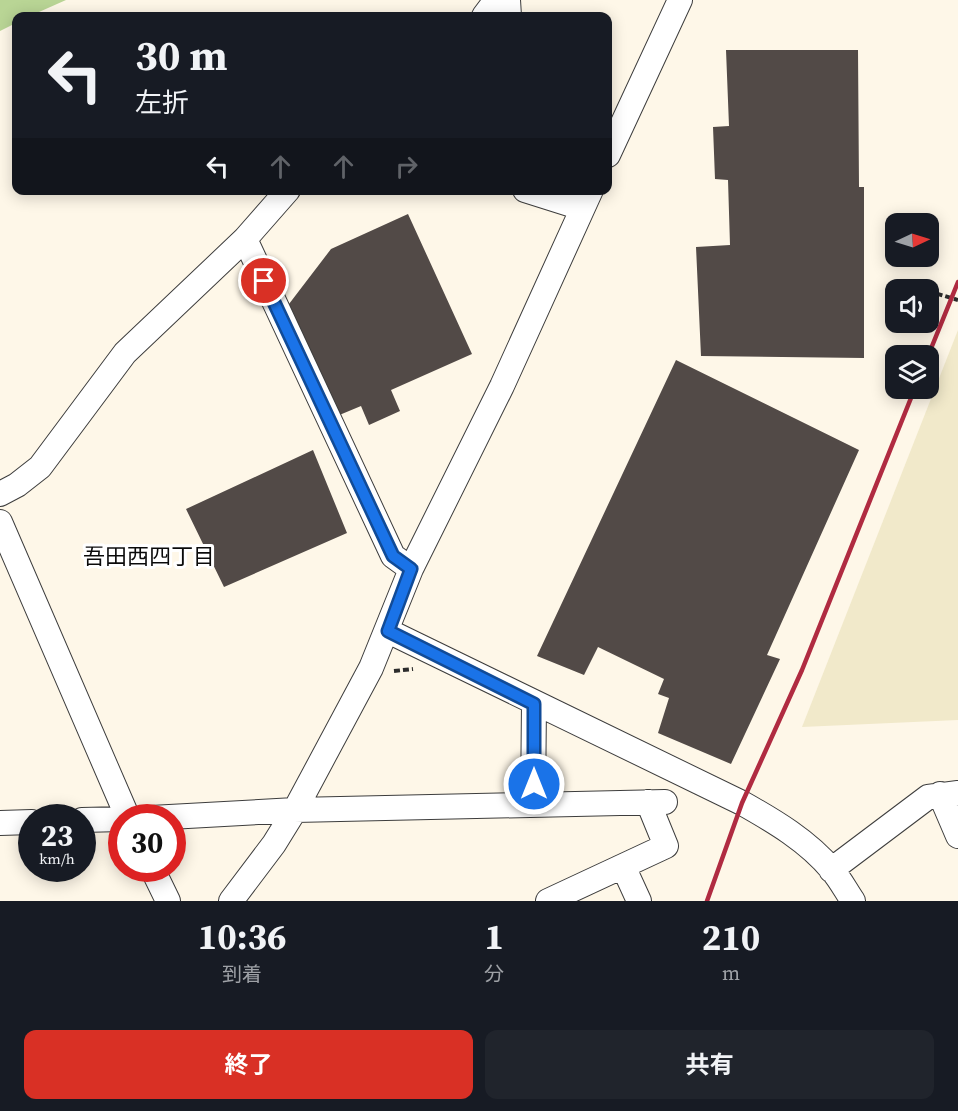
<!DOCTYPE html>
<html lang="ja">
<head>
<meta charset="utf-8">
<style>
  body { margin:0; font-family:"Source Serif 4","Noto Sans JP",serif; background:#20242c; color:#f1f3f6; height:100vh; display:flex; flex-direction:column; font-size:22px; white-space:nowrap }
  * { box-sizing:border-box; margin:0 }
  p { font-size:20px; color:#9ea1a6 }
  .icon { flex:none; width:33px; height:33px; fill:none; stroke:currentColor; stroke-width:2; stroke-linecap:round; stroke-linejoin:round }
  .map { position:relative; height:901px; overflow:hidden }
  .panel { display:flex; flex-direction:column; background:#171b24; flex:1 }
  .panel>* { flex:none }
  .top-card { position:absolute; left:12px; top:12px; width:600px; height:183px; border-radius:12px; box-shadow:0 3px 15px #0003; background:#171b24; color:#f1f3f6; overflow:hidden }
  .needle { width:39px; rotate:86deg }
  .controls { position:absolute; left:885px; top:213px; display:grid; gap:12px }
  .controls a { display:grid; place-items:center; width:54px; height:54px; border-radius:12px; background:#171b24; box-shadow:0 3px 15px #0003; font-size:30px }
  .speed { position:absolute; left:18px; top:804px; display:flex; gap:12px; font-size:30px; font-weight:700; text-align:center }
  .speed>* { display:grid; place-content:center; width:78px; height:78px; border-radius:50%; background:#171b24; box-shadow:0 3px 15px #0003; line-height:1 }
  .speed small { font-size:15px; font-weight:400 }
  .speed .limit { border:9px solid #d22; background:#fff; color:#111 }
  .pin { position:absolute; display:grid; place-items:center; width:51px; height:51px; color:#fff; margin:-26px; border:3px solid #fff; border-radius:50%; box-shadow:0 2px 6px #0007 }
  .me { position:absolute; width:66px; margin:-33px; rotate:0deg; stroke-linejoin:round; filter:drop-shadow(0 0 4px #0008) }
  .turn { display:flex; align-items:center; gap:21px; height:126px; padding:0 24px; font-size:27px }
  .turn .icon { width:78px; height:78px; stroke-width:2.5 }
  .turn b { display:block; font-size:42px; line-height:51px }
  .lanes { display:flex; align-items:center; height:57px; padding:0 24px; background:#0003; justify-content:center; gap:30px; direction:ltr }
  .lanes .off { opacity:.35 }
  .eta { display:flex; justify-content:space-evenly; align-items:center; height:102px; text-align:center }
  .eta b { font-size:36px; font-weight:700; line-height:42px }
  .cta { display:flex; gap:12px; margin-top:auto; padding:12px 24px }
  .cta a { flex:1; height:69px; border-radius:12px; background:#d93025; color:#fff; font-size:24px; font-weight:700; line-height:69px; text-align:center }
  .cta a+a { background:#20242c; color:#f1f3f6 }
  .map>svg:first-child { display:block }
  .farmland { fill:#f1e9ca }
  .forest { fill:#b9d595 }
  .building { fill:#524a47 }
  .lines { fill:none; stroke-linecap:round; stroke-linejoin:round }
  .minor-casing { stroke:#3d3d3d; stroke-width:26 }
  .path { stroke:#2c2c2c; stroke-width:4; stroke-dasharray:6 3; stroke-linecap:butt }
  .minor { stroke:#fff; stroke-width:24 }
  .rail { stroke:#b02b41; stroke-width:4.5 }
  .route-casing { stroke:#114b97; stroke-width:15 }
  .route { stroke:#1a73e8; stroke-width:10 }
  .labels { text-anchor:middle; stroke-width:6; stroke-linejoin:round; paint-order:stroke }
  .neighbourhood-label { font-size:22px; fill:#0a0a0a; stroke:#fff }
</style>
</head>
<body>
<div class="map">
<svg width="958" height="901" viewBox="0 0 958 901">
  <rect width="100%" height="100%" fill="#fef7e8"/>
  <path class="farmland" d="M958,330V720L802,727Z"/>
  <path class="forest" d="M0,0H66L30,16H16V23L0,31Z"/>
  <path class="building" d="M726,50H858L859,187H864V358L701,356L696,247L730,245L728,180L715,179L713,127L729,126Z
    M408,214L472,354L391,390L400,411L369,425L361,406L337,416L289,304L331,249Z
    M676,360L859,450L767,655L780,659L731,764L658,733L669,698L658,694L664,679L598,647L584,675L537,656Z
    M313,450L347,533L224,587L186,509Z"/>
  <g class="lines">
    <defs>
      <path id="minor" d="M508,0L509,16
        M484,16L496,0
        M608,155L680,0
        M525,190L582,208
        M245,239L393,556L411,569
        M0,494L17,485L40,467L125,353L245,239L288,190
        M0,522L128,818
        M388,631L742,803C774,821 808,841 832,870C840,879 846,891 853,901
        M940,794L958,836
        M533,804L534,704
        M151,818L295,810L665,802
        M82,820L122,819
        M0,823L32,822
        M623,866L639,901
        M152,868L168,901
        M831,870L928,797L958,793
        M231,901L274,844L295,810L371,668L411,569L502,386L591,190
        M548,901L666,846L648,802"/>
    </defs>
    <use href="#minor" class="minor-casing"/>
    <path class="path" d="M928,291L958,300
      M394,671L413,669"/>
    <use href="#minor" class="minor"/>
    <path class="rail" d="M928,356L958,282
      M707,901L742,803L802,670L915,388"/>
  </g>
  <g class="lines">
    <defs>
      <path id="route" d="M264,281L393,556L411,569L388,631L534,704V784"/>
    </defs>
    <use href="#route" class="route-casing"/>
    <use href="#route" class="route"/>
  </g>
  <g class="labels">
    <g class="neighbourhood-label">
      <text x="149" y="564">吾田西四丁目</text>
    </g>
  </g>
</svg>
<div class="controls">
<a><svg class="needle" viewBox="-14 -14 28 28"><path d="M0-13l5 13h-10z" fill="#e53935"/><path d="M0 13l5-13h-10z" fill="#9ea1a6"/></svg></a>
<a><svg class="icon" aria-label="sound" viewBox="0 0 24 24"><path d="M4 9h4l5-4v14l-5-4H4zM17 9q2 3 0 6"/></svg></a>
<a><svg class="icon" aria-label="layers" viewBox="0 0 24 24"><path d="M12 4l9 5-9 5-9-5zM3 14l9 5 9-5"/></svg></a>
</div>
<div class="speed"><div>23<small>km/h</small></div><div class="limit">30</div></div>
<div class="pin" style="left:264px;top:281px;background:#d93025"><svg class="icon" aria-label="arrive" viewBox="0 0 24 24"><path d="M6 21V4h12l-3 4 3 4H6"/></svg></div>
<svg class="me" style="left:534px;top:784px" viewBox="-20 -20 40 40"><circle r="17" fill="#1a73e8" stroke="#fff" stroke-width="3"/><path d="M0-11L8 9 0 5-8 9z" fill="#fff"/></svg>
<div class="top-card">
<div class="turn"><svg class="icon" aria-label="left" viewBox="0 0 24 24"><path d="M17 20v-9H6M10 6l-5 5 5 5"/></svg><div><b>30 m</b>左折</div></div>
<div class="lanes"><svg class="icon" aria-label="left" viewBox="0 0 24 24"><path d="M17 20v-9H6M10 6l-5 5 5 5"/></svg><svg class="icon off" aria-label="ahead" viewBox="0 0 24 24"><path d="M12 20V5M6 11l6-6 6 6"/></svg><svg class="icon off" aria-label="ahead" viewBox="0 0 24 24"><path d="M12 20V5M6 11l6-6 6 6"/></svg><svg class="icon off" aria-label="right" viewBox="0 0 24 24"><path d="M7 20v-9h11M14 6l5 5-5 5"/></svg></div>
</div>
</div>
<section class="panel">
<div class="eta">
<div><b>10:36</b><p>到着</p></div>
<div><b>1</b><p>分</p></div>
<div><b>210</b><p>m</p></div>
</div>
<div class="cta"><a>終了</a><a>共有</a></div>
</section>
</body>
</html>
